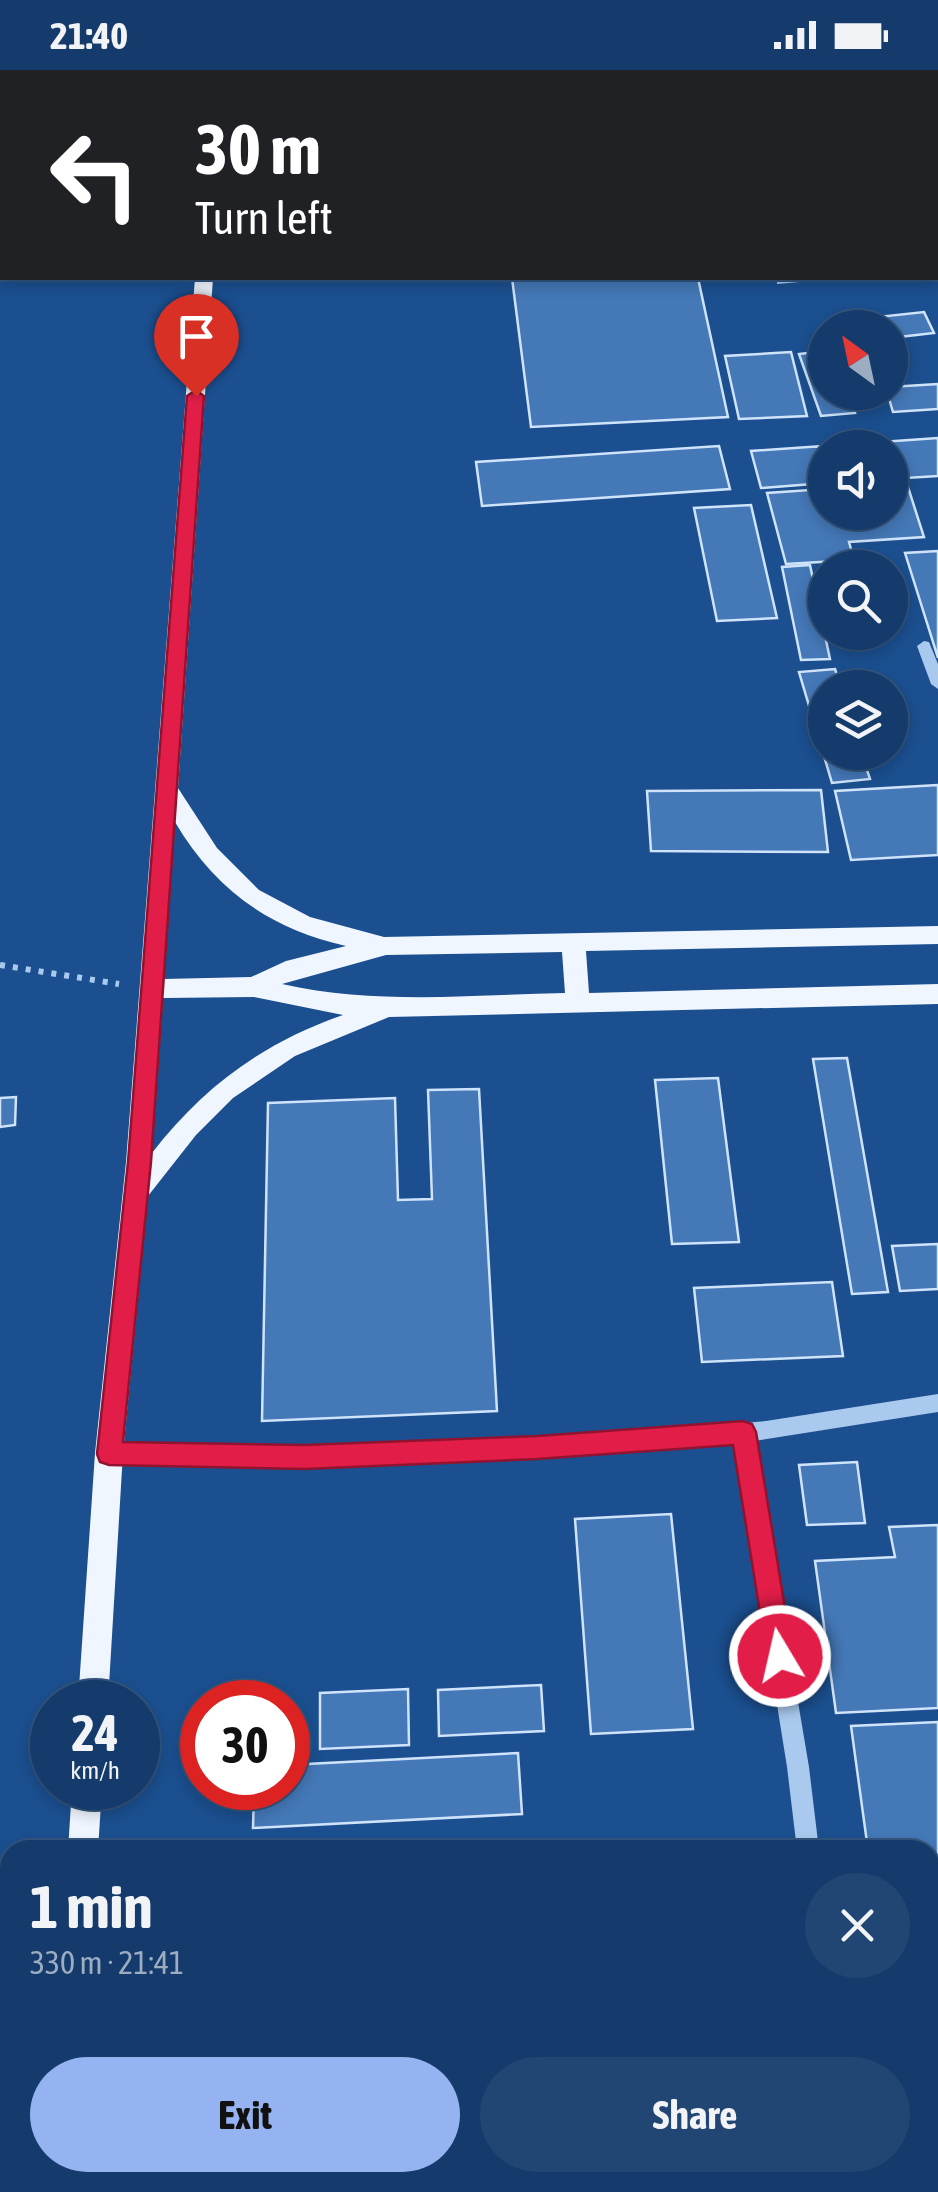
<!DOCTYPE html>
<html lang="en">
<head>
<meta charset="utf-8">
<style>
  body { margin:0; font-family:"Asap Condensed",sans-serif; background:#214673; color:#f1f3f6; height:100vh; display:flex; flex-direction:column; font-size:38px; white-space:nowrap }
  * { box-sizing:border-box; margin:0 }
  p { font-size:32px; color:#9dadc1 }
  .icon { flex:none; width:55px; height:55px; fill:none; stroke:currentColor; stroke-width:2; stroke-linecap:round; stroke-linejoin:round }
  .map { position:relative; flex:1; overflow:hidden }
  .side { position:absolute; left:0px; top:1770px; width:940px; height:352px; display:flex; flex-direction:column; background:#143b6b; border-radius:30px 30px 0 0; box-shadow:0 5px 15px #0003,0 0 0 2px #33557e }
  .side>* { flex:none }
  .hud { position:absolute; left:0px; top:0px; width:940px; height:210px; box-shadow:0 5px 15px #0003,0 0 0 2px #33557e; background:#202124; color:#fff; overflow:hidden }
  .needle { width:65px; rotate:327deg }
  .controls { position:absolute; left:808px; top:240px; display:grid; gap:20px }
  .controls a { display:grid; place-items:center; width:100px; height:100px; border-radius:50%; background:#143b6b; box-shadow:0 5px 15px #0003,0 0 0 2px #33557e; font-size:50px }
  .speed { position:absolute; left:30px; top:1610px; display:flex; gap:20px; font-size:50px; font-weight:700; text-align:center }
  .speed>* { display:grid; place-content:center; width:130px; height:130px; border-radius:50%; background:#143b6b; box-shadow:0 5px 15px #0003,0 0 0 2px #33557e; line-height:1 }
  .speed small { font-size:25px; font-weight:400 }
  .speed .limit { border:15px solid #d22; background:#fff; color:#111 }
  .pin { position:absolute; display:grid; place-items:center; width:85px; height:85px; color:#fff; margin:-102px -42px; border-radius:50% 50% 50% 0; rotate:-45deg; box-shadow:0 0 10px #0007 }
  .pin .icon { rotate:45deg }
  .me { position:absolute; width:110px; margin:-55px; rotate:351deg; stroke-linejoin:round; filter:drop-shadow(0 0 8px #0008) }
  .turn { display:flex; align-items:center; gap:35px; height:210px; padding:0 30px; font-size:45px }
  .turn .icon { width:130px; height:130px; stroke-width:2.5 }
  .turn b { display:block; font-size:70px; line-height:85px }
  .round { display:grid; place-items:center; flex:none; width:105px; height:105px; border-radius:52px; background:#214673 }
  .overview { display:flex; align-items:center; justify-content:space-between; height:170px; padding:0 30px }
  h1 { font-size:60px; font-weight:700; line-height:75px }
  .primary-button { display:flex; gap:20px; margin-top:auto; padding:20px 30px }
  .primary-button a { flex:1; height:115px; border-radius:60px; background:#95b2f1; color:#111; font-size:40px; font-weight:700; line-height:115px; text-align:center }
  .primary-button a+a { background:#214673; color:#f1f3f6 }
  .status { display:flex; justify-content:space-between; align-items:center; height:70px; padding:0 50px; background:#143b6b; direction:ltr }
  .status svg { height:28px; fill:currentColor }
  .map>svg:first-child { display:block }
  .building { fill:#4478b7; stroke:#cfe3fa; stroke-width:2.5 }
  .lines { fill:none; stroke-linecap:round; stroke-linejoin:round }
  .path { stroke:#a9c9ee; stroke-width:6; stroke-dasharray:5 8; stroke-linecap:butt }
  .minor { fill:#a9c9ee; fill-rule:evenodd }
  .major { fill:#f0f6ff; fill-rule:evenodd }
  .route { fill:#e11d48; stroke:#92132f; stroke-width:2.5 }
</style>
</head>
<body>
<div class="status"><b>21:40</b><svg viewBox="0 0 49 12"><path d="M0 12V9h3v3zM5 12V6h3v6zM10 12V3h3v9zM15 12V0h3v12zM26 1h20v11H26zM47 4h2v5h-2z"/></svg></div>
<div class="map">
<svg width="938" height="2122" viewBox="0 0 938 2122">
  <rect width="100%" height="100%" fill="#1b4f8f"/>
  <path class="building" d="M512,208H698L728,347L531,357Z
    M924,242L934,263L890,268V258H854L850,250Z
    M825,281V322H848L855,343L821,346L799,284Z
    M791,282L807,346L739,349L725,286Z
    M938,314V339L893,342L887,322L890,317Z
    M938,368V406L890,409V378H825V413L761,418L751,381Z
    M719,376L730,419L482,436L476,392Z
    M907,414L924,467L849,472L854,490L786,494L767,423L825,419V442H890V415Z
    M751,435L777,548L717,551L694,438Z
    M938,481V588L905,483Z
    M810,495L830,589L801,590L782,497Z
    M835,599L841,618H825V682H861L870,709L832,713L799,602Z
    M938,715V785L851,790L835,721Z
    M821,720L828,782L651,781L647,721Z
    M847,988L888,1222L852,1224L813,989Z
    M718,1008L739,1172L672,1174L655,1010Z
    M479,1019L497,1341L262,1351L268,1033L395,1028L398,1130L432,1129L428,1020Z
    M16,1027L15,1055L0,1057V1028Z
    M938,1174V1219L900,1221L892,1176Z
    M832,1212L843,1286L702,1292L694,1218Z
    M857,1392L865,1453L807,1455L799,1395Z
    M671,1444L693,1659L591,1664L575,1449Z
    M938,1455V1638L836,1643L815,1491L895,1487L889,1457Z
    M541,1615L544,1661L439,1666L438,1620Z
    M408,1619L409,1675L320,1679V1623Z
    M938,1652V1831H930V1780H868L851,1656Z
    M518,1683L522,1744L253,1758L254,1718H288V1695Z
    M930,1853H938V2026H930Z
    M243,2112H614L443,2122H243Z"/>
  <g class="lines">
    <path class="path" d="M0,895L119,914"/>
    <path class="minor" d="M273,0H485L487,2H275Z
      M777,208H806L800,212L777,214Z
      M924,571L929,572L938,594V619L931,614L917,576Z
      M938,1324V1342L754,1371L809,1697L819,1780H797L787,1697L735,1373C527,1392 318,1395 109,1392L102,1389L99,1383L102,1377L109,1374L347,1375L584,1367L766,1351Z
      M836,2112H860L861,2122H837Z"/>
    <path class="major" d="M210,0H226V2H210Z
      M195,208H213L178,718L217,778L259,820L310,847L384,867L938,856V874L586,881L589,923L938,914V934L389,947L295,986L233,1028L196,1065L148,1126L123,1383L108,1632H78L95,1383L126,1092ZM175,752C215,820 270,859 346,876L286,891L251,907L164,909ZM562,882L565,923C471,925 375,935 282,914L386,885ZM254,927L343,945C263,973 204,1016 152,1083L163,928Z
      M72,1718H102L98,1780H68Z
      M43,2112H77L76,2122H42Z"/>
  </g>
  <path class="route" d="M196,320L204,326L151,1092L123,1372L305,1375L537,1366L743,1351L752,1354L756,1362L793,1586L789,1595L780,1599L771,1595L767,1586L733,1375L537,1389L305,1399L109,1395L100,1392L97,1384L128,1092L187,326Z"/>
</svg>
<div class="controls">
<a><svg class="needle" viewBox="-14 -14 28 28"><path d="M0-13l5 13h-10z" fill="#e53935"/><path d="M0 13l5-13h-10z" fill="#9dadc1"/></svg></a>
<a><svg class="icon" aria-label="sound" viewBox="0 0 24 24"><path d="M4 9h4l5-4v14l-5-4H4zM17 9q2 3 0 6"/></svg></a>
<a><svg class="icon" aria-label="search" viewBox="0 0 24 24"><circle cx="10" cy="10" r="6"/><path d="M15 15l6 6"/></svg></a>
<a><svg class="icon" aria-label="layers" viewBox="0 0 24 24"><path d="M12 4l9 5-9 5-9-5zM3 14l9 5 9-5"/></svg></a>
</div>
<div class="speed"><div>24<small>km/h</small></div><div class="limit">30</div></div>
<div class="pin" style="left:196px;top:326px;background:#d93025"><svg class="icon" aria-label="arrive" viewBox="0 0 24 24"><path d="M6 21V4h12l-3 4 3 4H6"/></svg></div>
<svg class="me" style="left:780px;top:1586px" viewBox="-20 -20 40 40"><circle r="17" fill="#e11d48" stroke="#fff" stroke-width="3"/><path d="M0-11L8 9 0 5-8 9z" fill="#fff"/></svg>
<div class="hud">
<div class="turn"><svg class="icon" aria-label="left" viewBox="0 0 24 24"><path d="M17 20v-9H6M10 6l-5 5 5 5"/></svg><div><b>30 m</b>Turn left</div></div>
</div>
<section class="side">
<div class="overview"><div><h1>1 min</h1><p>330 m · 21:41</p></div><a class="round"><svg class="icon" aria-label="close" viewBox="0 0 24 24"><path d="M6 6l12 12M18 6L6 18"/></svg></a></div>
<div class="primary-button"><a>Exit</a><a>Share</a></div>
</section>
</div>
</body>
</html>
